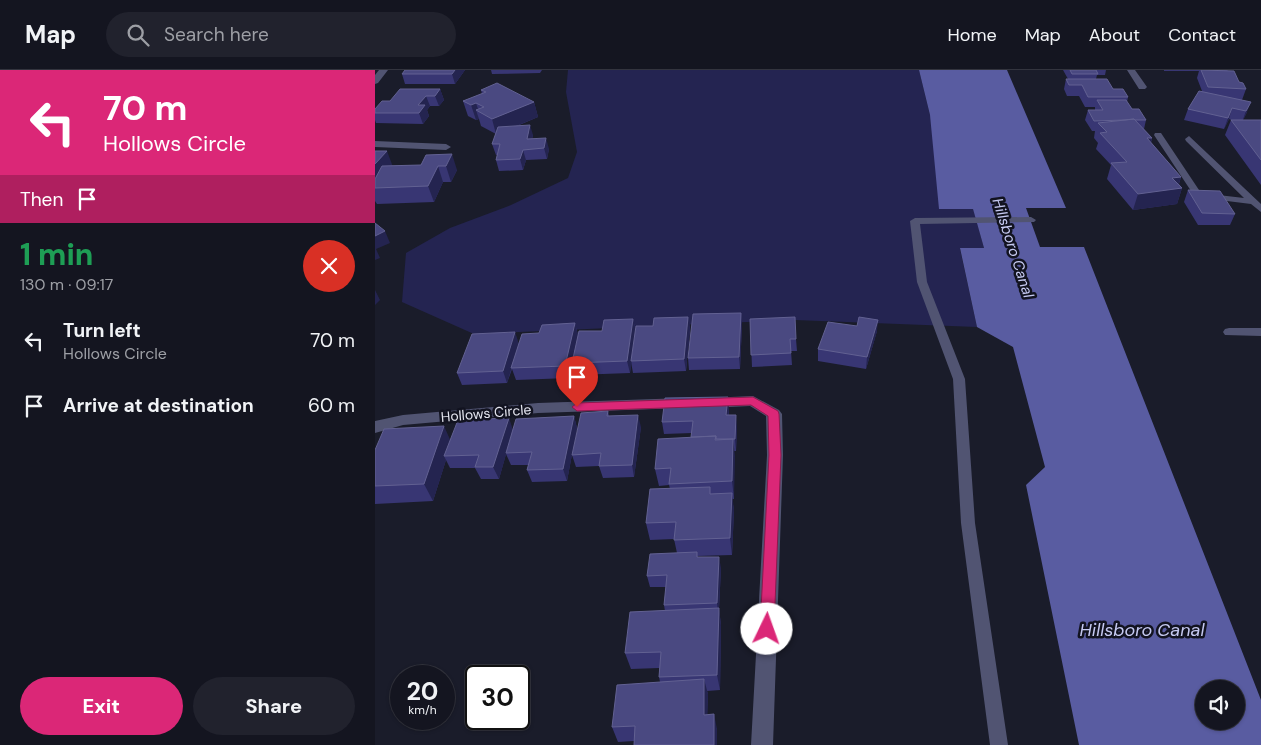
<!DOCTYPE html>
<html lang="en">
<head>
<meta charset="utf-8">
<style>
  body { margin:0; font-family:"DM Sans",sans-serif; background:#21222d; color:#f1f3f6; height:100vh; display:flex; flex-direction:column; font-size:19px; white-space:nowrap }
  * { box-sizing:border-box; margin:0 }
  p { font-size:16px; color:#9d9fa5 }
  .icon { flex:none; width:28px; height:28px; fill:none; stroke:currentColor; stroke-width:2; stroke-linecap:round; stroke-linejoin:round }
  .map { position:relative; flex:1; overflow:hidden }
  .side { display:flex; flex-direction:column; background:#141520; width:375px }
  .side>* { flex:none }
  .guide { background:#db2777; color:#fff; overflow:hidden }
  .fabs { position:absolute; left:820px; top:610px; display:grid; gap:10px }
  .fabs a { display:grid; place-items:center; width:50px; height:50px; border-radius:50%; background:#141520; box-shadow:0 1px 4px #0004,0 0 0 1px #33343e; font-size:25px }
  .speed { position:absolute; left:15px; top:595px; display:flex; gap:10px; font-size:25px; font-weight:700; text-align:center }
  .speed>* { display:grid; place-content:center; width:65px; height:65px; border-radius:50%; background:#141520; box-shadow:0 1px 4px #0004,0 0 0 1px #33343e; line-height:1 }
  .speed small { font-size:12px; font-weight:400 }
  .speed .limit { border:2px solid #111; border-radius:8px; background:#fff; color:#111 }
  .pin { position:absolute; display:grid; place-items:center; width:42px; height:42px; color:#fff; margin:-51px -21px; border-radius:50% 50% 50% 0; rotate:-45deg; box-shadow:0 0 5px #0007 }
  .pin .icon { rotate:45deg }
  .me { position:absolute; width:55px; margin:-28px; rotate:3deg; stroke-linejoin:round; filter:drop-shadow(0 0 4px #0008) }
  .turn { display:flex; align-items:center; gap:18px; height:105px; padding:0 20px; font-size:22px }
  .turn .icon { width:65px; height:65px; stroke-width:2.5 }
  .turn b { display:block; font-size:35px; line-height:42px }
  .then { display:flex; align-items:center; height:48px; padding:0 20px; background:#0003; gap:10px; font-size:19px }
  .round { display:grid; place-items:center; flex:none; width:52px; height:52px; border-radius:26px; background:#21222d }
  .head { display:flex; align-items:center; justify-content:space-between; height:85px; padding:0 20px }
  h1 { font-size:30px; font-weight:800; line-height:38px; color:#1e9e55 }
  .action { display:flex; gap:10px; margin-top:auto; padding:10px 20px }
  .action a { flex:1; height:58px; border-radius:30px; background:#db2777; color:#fff; font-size:20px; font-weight:800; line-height:58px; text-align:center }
  .action a+a { background:#21222d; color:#f1f3f6 }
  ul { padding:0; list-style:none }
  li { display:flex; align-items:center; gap:15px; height:65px; padding:0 20px }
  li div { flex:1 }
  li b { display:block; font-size:19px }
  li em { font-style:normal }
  header { display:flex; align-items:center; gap:30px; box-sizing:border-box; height:70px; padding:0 25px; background:#141520; border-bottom:1px solid #33343e }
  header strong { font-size:24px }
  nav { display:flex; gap:28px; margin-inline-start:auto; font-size:18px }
  .search { width:350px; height:45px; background:#21222d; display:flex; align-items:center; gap:12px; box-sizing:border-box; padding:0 18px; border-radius:28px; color:#9d9fa5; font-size:19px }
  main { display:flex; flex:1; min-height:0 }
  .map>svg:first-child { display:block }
  .green { fill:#242451 }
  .water { fill:#595ca1; fill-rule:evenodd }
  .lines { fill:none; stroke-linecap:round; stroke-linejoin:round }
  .lane { fill:#515472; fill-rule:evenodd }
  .street { fill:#515472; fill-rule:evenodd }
  .wall { fill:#383673 }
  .shaded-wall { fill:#242450 }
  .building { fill:#4a4981; stroke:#626192 }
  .route { fill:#db2777; stroke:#8e194d }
  .labels { text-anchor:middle; stroke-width:5; stroke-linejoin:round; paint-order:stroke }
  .street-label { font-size:14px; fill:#e4e5ef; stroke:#121320 }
  .water-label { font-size:15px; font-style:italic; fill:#c5c9f1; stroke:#121320 }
  .near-water-label { font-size:18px; font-style:italic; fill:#c5c9f1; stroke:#121320 }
</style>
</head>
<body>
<header>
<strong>Map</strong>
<div class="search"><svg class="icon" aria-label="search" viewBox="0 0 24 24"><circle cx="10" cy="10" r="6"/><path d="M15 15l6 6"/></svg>Search here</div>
<nav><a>Home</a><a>Map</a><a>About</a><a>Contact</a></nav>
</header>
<main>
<section class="side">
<div class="guide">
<div class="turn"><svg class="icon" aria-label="left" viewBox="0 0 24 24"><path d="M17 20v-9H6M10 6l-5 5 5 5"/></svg><div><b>70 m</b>Hollows Circle</div></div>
<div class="then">Then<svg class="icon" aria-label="arrive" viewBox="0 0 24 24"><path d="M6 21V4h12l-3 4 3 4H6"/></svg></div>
</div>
<div class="head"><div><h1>1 min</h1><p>130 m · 09:17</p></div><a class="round" style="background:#d93025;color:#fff"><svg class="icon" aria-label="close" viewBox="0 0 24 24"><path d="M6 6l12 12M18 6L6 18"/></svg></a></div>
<ul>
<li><svg class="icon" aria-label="left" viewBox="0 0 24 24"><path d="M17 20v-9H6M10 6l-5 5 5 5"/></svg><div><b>Turn left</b><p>Hollows Circle</p></div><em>70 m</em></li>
<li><svg class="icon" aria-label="arrive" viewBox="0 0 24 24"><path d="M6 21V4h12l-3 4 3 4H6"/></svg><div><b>Arrive at destination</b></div><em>60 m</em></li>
</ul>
<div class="action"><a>Exit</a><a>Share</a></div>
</section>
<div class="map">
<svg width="886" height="675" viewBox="0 0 886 675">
  <rect width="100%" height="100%" fill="#1a1c2a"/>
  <path class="green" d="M193,0H544L555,45L598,138L609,178L585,179L602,257L420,250L99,264L27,232L31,183L75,158L136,135L193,108L202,82L191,22Z"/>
  <path class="water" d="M544,0H632L691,138H651L665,177H709L886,630V675H704L651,415L670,397L638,277L602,257L585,178H609L598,139H564L555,45ZM829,619H861V651H829Z"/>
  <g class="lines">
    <path class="lane" d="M780,63H786L826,123L869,128L811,71L810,69L814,66L886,134V142L876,134L820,127L779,65Z
      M656,147L661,150L659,152L545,154L552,212L590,309L600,453L633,675H615L586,453L578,309L542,212L535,151L540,148Z
      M854,258H886V266L850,265L848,262L850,259Z"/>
    <path class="street" d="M4,0H13L3,13L0,14V5Z
      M752,0H760L772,17L770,19H764Z
      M0,71L71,74L76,77L71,80L0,77Z
      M378,326L404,340L407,344L408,385L398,675H376L392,385L391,346L375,336L333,338L328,337L326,333L328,329L333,328Z
      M310,328L315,329L317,333L315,337L310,338L163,343L28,355L0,363V351L28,345L163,333Z"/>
  </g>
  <path class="wall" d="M30,0H90L80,14H30L27,4Z
    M116,0H167L165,3L117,4Z
    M688,0H731L730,5H722L721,9L753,27L752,32L757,39L771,50L769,59L777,68L776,73L806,107L804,114L807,118L802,134L758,140L732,109L736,95L721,79L723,73L719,68L720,61H717L710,50L713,40H720V37H710L704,26H692L689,19L691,9H693Z
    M789,0H852L871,19L867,30L872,42L868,50H886V115L850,65L856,50L854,49L849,59L809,50L813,39L827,21L822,8L824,1H789Z
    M65,19L69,30L64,36H55L52,40L54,46L48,54L1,53L0,50V39L15,31Z
    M106,20L159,32L163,47L142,56L158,65L157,69L174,79L172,89L151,90L148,100L124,101L121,90L122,85H121L117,74L121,64L106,56L104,49L101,50L93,46L88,31L107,24Z
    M0,81L18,96L46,95L51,85L82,100L76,112H68L59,132L2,134L0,131Z
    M813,120L860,144L855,155H823L809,132Z
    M366,243L367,255L365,299L314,300L313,288Z
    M313,247L315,259L311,301L258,303L256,292L255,303L200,305L197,293L194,308L141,310L137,299L132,313L87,315L82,303L164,263L200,253L203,265L227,261L258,249L261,261L278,256Z
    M375,249L421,269L422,281H416L417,295L377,297Z
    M482,256L502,261L491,299L443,291V279Z
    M354,339V345L362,357L361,381H359V429H357L359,440L357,485L322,486L323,487L346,498L344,539L346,555L345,620L332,621L333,624L332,645L342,659V675H259V671L243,672L237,657L285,612L284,607V598L256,599L250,583L290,541L289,535L291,517H275L272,506L302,483L299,469L275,470L271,453L295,419L294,415L284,416L280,399L316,367L317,363L289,364L287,352Z
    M233,341L234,346L266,357L259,407L228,408L224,396L201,397L197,385Z
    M199,346L202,358L192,411L157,412L152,400L154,395H136L131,384L124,409H106L100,398H75L71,390L58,431L0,434V380L75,370L138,359Z"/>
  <path class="shaded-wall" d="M80,0H90L80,14L77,4Z
    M65,19L69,30L64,36L60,26Z
    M51,26L55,36L52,40L54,46L48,54L44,43L43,35Z
    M159,32L163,47L121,64L117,49Z
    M876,32L872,42L867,52L871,41Z
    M101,33L104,42L101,40L104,49L101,50L96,35Z
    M857,38L854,49L849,59L853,48Z
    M155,55L158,65L155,80L152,69Z
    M171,68L174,79L172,89L169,78Z
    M772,68H777L773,83Z
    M148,80L151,90L148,100L145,89Z
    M12,81L18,97L0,118V94Z
    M77,84L82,100L76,112L71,96Z
    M63,96L68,112L59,132L53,116Z
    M806,107L802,119L807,118L802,134L758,140L763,124L797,108Z
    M10,161L15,173L1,179L5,188L0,190V166Z
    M0,220L5,230L0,235Z
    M366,243L367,255L365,299L364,287Z
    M313,247L315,259L311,301L309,289Z
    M258,249L261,261L255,303L252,291Z
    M503,250L502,261L491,299L492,287Z
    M200,253L203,265L194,308L190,296Z
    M140,262L144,274L132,313L128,301Z
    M353,327L354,339L353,358L351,345Z
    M263,345L266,357L259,407L257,395Z
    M361,345L362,357L361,381L360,369Z
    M199,346L202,358L192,411L188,399Z
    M134,348L138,360L124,409L118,397Z
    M69,356L77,374L69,386L71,390L58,431L49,414Z
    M358,369L360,386L359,429L357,411Z
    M357,423L359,440L357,485L355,468Z
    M344,487L346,498L344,539L346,555L345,620L342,605L343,543L342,533Z
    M329,609L333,624L332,660L329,645Z
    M339,644L342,659V675H339Z"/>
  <path class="building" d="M30,0H80L77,4H27Z
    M695,0H721L723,4H697Z
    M826,0L859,1L864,12L868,13L871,19L833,17Z
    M691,9H732L738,19H748L753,27H713L707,15H694Z
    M122,13L159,32L117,49L101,40L109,37L101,33L96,35L88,31L111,22L106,20Z
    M25,19H65L60,26H51L43,35H50L44,43H0V39L7,31H15Z
    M824,21L876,32L871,41L857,38L853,48L813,39Z
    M722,30H751L757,39H764L771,50H760L759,49L749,50L719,51L713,40H728Z
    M759,49L777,68H772L806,107L797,108L807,118L763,124L736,93L752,92L725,63L732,62L723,53Z
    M856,50H886V90Z
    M155,55L152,69L171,68L169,78L148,80L145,89L121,90L125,74H117L123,57Z
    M0,81H12L0,94Z
    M77,84L71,96H63L53,116L0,118V109L7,96L46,95L51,85Z
    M813,120L845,121L860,144L827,143Z
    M0,153L10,161L0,166Z
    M366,243L364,287L313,288L318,244Z
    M313,247L309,289L256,291L261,256H278L279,248Z
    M420,247L421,269H415L416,283L376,285L375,249Z
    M484,247L503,250L492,287L443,279L453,252L482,256Z
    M258,249L252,291L197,293L204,261H227L229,250Z
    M200,253L190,296L136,298L147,264L164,263L167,255Z
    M140,262L128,301L82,303L97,264Z
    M353,327L351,345H361L360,369H341V366L316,367L318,351L287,352L290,328Z
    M233,341L232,346L263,345L257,395L224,396L226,383L197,385L206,343Z
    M199,346L188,399L152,400L157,382L131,383L141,349Z
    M134,348L118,397H100L104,385L69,386L83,350Z
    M69,356L49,414L0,416V380L9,359Z
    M341,366L340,370L358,369L357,411L294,414L296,398L280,399L283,369Z
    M335,417V424L357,423L355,468L299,470L301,452L271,453L275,419Z
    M322,482V487H344L342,533L289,535L292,505L272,506L275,484Z
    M344,538L342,605L284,607L286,582L250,583L255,542Z
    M329,609V645L339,644V675H259L260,656L237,657L242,615Z"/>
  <path class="route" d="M378,327L403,341L404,344L406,385L399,559L397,564L392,565L387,564L385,559L394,385L393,346L376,335L202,341L197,337L202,333Z"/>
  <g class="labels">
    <g class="street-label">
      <text transform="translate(111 343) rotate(-5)" y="5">Hollows Circle</text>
    </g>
    <g class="water-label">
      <text transform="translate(638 178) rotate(72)" y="5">Hillsboro Canal</text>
    </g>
    <g class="near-water-label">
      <text x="767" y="566">Hillsboro Canal</text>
    </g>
  </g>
</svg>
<div class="fabs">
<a><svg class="icon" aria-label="sound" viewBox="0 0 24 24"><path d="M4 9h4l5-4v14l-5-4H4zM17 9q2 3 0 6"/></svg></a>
</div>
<div class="speed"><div>20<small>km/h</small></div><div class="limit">30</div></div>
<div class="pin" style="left:202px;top:337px;background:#d93025"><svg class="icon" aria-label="arrive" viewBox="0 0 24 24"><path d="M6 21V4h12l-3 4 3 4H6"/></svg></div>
<svg class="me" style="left:392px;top:559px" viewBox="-20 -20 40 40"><circle r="19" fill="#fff"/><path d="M0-13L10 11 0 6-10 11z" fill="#db2777"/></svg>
</div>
</main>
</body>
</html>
